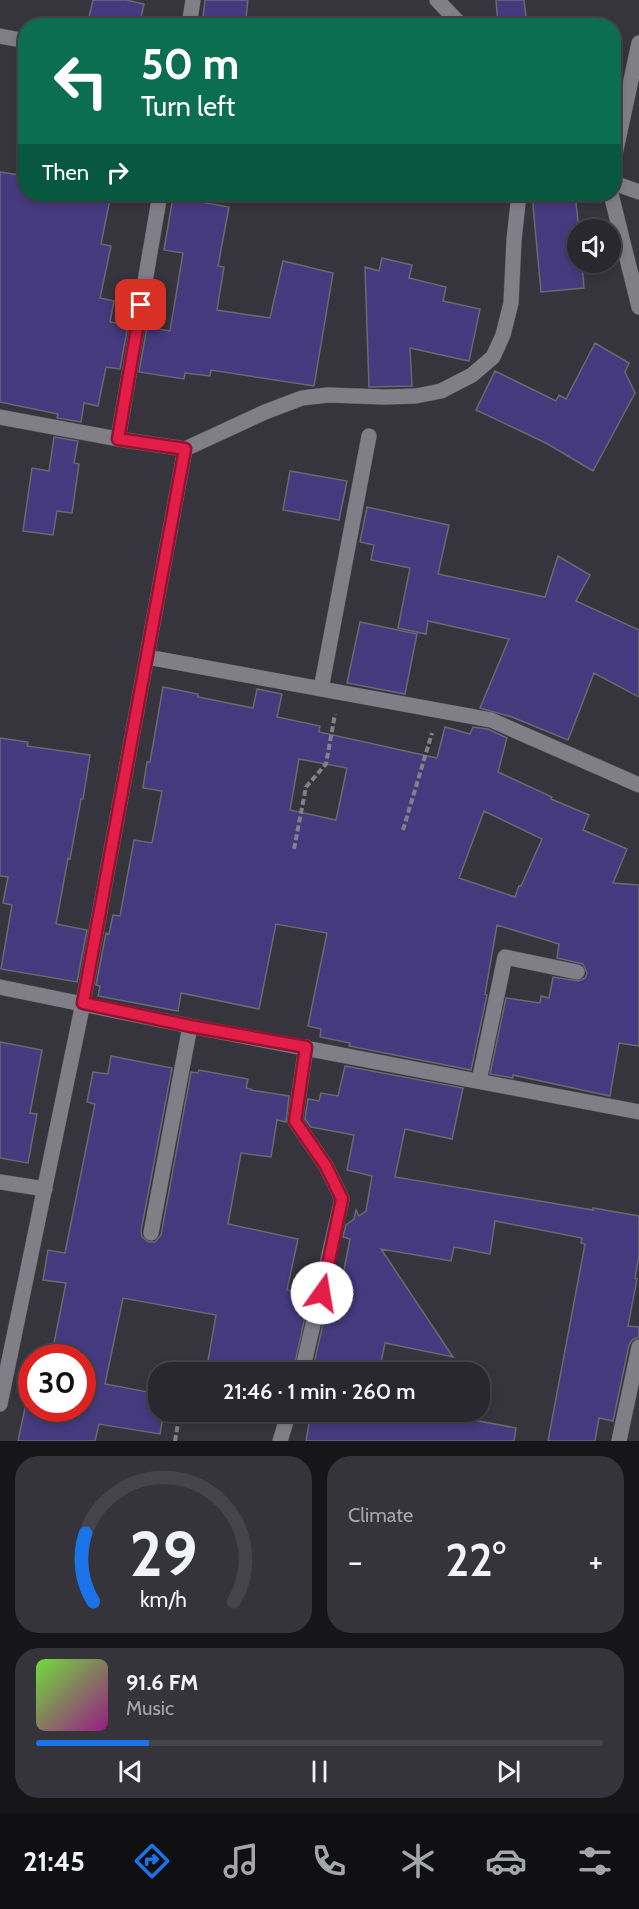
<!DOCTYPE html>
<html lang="en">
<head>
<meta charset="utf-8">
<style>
	body { margin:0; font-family:Cabin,sans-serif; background:#34343a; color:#f1f3f6; height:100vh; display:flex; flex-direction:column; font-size:22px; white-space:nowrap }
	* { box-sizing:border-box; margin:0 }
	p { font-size:20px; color:#a5a6aa }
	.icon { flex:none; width:33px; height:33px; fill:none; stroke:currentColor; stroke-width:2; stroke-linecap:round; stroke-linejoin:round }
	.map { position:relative; height:1441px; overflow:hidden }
	.sheet { display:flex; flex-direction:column; gap:15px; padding:15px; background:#161619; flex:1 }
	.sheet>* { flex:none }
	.top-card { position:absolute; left:18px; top:18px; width:603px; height:183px; border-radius:24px; box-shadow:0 3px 9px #0003,0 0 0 2px #44444a; background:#0b6e4f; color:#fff; overflow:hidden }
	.tools { position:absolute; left:567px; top:219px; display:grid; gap:12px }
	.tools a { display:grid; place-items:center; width:54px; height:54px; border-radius:50%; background:#28282e; box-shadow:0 3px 9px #0003,0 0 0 2px #44444a; font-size:30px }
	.speed { position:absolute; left:18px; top:1344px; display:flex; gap:12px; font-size:30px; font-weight:700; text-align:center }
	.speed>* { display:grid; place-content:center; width:78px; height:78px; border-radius:50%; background:#28282e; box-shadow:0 3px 9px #0003,0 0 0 2px #44444a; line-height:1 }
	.speed .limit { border:9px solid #d22; background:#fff; color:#111 }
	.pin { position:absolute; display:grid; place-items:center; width:51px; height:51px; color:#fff; margin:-26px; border-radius:12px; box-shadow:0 3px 9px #0006 }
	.me { position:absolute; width:66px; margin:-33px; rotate:13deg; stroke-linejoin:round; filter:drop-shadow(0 0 4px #0008) }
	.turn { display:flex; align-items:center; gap:21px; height:126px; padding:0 24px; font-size:27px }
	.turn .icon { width:78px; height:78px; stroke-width:2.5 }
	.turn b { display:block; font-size:42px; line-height:51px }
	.then { display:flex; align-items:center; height:57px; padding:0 24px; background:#0003; gap:12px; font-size:22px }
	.big { font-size:45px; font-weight:600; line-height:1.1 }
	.sheet .tile { flex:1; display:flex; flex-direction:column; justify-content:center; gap:9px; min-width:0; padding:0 21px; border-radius:24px; background:#34343a }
	.sheet .dial { align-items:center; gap:0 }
	.dial svg { height:156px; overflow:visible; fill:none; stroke:#44444a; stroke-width:7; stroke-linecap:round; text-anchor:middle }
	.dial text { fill:#f1f3f6; stroke:none }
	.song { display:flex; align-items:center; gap:18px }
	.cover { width:72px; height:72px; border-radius:9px; background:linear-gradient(135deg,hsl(100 70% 55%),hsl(310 70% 35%)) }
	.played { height:6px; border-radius:3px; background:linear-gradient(90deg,#1a73e8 20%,#44444a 20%) }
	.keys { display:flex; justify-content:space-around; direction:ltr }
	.heat { display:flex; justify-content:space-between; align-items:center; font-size:33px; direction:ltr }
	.sheet .tiles { flex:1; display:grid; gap:15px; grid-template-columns:1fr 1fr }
	.tile:last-child { grid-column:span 2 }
	.trip { position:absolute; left:148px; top:1362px; width:342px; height:60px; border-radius:24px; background:#28282e; box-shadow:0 3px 9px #0003,0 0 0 2px #44444a; font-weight:600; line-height:60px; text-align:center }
	.tabs { display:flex; height:96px; justify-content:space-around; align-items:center; background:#101012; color:#a5a6aa }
	.tabs .icon { width:42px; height:42px }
	.tabs .selected { color:#1a73e8 }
	.tabs b { font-size:27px; color:#f1f3f6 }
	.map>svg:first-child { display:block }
	.building { fill:#453a7e; stroke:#696971; stroke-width:1.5; fill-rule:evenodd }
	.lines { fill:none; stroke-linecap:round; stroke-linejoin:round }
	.minor-casing { stroke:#515157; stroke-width:16 }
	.tertiary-casing { stroke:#515157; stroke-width:16 }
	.path { stroke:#818187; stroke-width:4; stroke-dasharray:6 3; stroke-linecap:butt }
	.minor { stroke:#807f88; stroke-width:15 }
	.tertiary { stroke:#807f88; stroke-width:15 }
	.route-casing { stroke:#92132f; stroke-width:15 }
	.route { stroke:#e11d48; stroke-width:10 }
</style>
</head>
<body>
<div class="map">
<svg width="639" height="1441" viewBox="0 0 639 1441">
	<rect width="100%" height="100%" fill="#36353d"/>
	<path class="building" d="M93 0H126L144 4 139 26H87Z
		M205 0H248L245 26H202Z
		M496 0H524L527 26H498Z
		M0 172 26 176V194H111L101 244 111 246 100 298 114 301 110 322 128 325 120 369 106 367 98 406 84 403 81 422 57 418 58 414 0 402Z
		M532 194H575L579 230 578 262H582L584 288 541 292Z
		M173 197 229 207 218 266 224 267 217 310 270 318 283 261 333 273 314 386 211 370 210 376 185 373 184 379 139 372 147 327 170 331 183 253 164 250Z
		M382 258 412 265 409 278 446 287 443 301 480 309 469 361 410 348 412 386 369 387 365 267 379 271Z
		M595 343 629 363 625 372 635 393 593 471 546 443 476 410 495 371 556 401 559 395 566 399Z
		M54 437 78 441 74 463 79 464 72 513 57 511 53 535 23 531 32 468 49 471Z
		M290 471 347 481 339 520 283 510Z
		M367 507 449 525 438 574 545 597 558 556 590 575 576 601 639 630V697L594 673 568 740 512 717 480 708 509 639 428 621 426 634 398 628 410 568 371 560 374 545 360 542Z
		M360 622 417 634 405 694 347 683Z
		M163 687 198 694V697L253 708 257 689 282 694 277 717 320 726 319 732 437 758 445 727 470 734 473 727 488 729 507 738 498 772 552 797 551 799 589 815 583 830 627 849 613 883 639 885V1046L619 1043 610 1096 513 1075V1078L490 1074 506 998 540 1003 541 996 549 998 553 977 579 981 585 978 587 973 583 964 557 958 559 944 497 925 485 994 487 995 471 1070 349 1046 350 1043 320 1037 321 1029 308 1026 327 933 276 924 259 1009 181 993 178 1011 98 996 100 986 96 985 106 933 109 934 113 915 120 916 134 840 152 843 162 791 143 788 147 762H150ZM299 759 347 768 336 820 290 810ZM484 811 542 839 521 886H519L515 897 459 878Z
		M0 738 28 742 27 746 90 755 83 799H81L70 859 68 858 56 924 87 930 77 982 1 969 12 905 3 903 8 877 0 876Z
		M0 1042 42 1050 30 1113 37 1114 28 1163 0 1158Z
		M111 1056 172 1068 141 1231 142 1237 149 1242H155L161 1235 191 1072 198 1073 199 1070 248 1079 246 1088 251 1089V1090L289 1096 286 1122 277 1120 271 1157 241 1153 228 1224 298 1239 287 1290 310 1294 293 1372H206L216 1315 123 1298 105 1384 159 1394V1412H164L160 1434 99 1424 95 1441H18L25 1408H82V1358H51L66 1283 43 1280 48 1250 65 1253 95 1104 87 1102 93 1072 108 1074Z
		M345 1066 463 1088 452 1139 405 1129 395 1177 593 1210V1208L639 1216V1256L635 1278 637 1279 628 1326 639 1327V1337L632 1340 629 1345 613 1421 599 1418 595 1441H548L585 1244 581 1243 582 1238 495 1221 490 1254 454 1247 451 1261 381 1249 453 1357 385 1343 379 1372H312L329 1298 338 1300 350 1239 343 1237 346 1225 354 1219 356 1210 359 1216 366 1211 372 1176 347 1170 354 1135 311 1127 305 1119 308 1099 319 1101 321 1093 338 1096Z
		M311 1412H453L452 1416 516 1428 514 1441H306Z"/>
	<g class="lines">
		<g class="minor-casing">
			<path id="minor" d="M437 0 462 26
				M189 26 193 0
				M0 36 26 41
				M614 183 639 192
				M0 417 118 439 185 449 83 1003 0 1404
				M118 439 160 194
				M185 449 265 412 302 398 328 395 384 397 416 396 441 391 472 375 493 357 503 335 511 303 514 240 519 194
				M147 657 491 720 639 785
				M321 689 369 436
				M0 987 190 1026 639 1112
				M479 1081 505 957 577 972
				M0 1182 45 1189
				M151 1233 190 1026
				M302 1372 342 1199 326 1166 295 1121 306 1047
				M280 1441 289 1412
				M619 1441 639 1347"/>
		</g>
		<g class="tertiary-casing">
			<path id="tertiary" d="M614 159 639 43
				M611 194 639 307"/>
		</g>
		<path class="path" d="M403 830 432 733
			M294 849 306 787 326 764 335 714
			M175 1441 180 1412"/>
		<use href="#minor" class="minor"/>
		<use href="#tertiary" class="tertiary"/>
	</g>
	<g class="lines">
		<g class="route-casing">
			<path id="route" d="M141 305 118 439 185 449 83 1003 190 1026 306 1047 295 1121 326 1166 342 1199 322 1293"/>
		</g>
		<use href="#route" class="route"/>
	</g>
</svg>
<div class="tools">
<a><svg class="icon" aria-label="sound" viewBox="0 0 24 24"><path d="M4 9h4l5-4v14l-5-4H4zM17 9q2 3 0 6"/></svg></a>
</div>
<div class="speed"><div class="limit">30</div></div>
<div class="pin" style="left:141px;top:305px;background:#d93025"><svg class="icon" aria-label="arrive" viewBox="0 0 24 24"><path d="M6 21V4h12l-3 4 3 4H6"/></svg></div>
<svg class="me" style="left:322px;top:1293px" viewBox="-20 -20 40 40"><circle r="19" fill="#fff"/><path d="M0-13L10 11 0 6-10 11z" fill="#e11d48"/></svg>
<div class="trip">21:46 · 1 min · 260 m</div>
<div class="top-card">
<div class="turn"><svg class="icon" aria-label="left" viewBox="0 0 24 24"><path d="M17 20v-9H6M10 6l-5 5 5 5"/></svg><div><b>50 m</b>Turn left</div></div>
<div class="then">Then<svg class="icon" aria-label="right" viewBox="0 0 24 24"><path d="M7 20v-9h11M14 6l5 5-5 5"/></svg></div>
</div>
</div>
<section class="sheet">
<div class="tiles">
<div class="tile dial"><svg viewBox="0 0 100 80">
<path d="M14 69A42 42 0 1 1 86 69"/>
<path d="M14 69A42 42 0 0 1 10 34" stroke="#1a73e8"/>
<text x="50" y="56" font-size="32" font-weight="700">29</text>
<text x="50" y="72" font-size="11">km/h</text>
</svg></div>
<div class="tile"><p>Climate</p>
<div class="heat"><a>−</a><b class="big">22°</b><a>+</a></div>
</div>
<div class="tile">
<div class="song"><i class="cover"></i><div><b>91.6 FM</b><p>Music</p></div></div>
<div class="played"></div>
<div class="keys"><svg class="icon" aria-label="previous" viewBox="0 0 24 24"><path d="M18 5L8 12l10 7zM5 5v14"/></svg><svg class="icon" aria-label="pause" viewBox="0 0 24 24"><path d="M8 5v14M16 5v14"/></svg><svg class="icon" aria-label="next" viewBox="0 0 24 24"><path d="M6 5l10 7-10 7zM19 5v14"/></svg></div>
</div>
</div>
</section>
<nav class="tabs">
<b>21:45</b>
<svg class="icon selected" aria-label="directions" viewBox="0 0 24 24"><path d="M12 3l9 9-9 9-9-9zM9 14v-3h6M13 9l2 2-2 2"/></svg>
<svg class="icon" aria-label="music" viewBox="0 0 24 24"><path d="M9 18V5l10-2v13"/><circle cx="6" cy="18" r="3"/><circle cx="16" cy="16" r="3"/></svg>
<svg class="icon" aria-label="phone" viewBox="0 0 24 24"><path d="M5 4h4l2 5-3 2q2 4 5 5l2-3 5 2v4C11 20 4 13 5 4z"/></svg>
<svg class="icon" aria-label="climate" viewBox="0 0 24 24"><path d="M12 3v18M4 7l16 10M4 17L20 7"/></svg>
<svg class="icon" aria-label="car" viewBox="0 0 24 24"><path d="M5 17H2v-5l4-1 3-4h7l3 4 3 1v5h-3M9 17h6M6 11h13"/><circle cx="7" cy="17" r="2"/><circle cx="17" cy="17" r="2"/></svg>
<svg class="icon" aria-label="filters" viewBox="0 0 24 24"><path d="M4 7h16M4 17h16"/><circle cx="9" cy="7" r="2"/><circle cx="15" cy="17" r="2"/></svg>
</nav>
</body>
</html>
